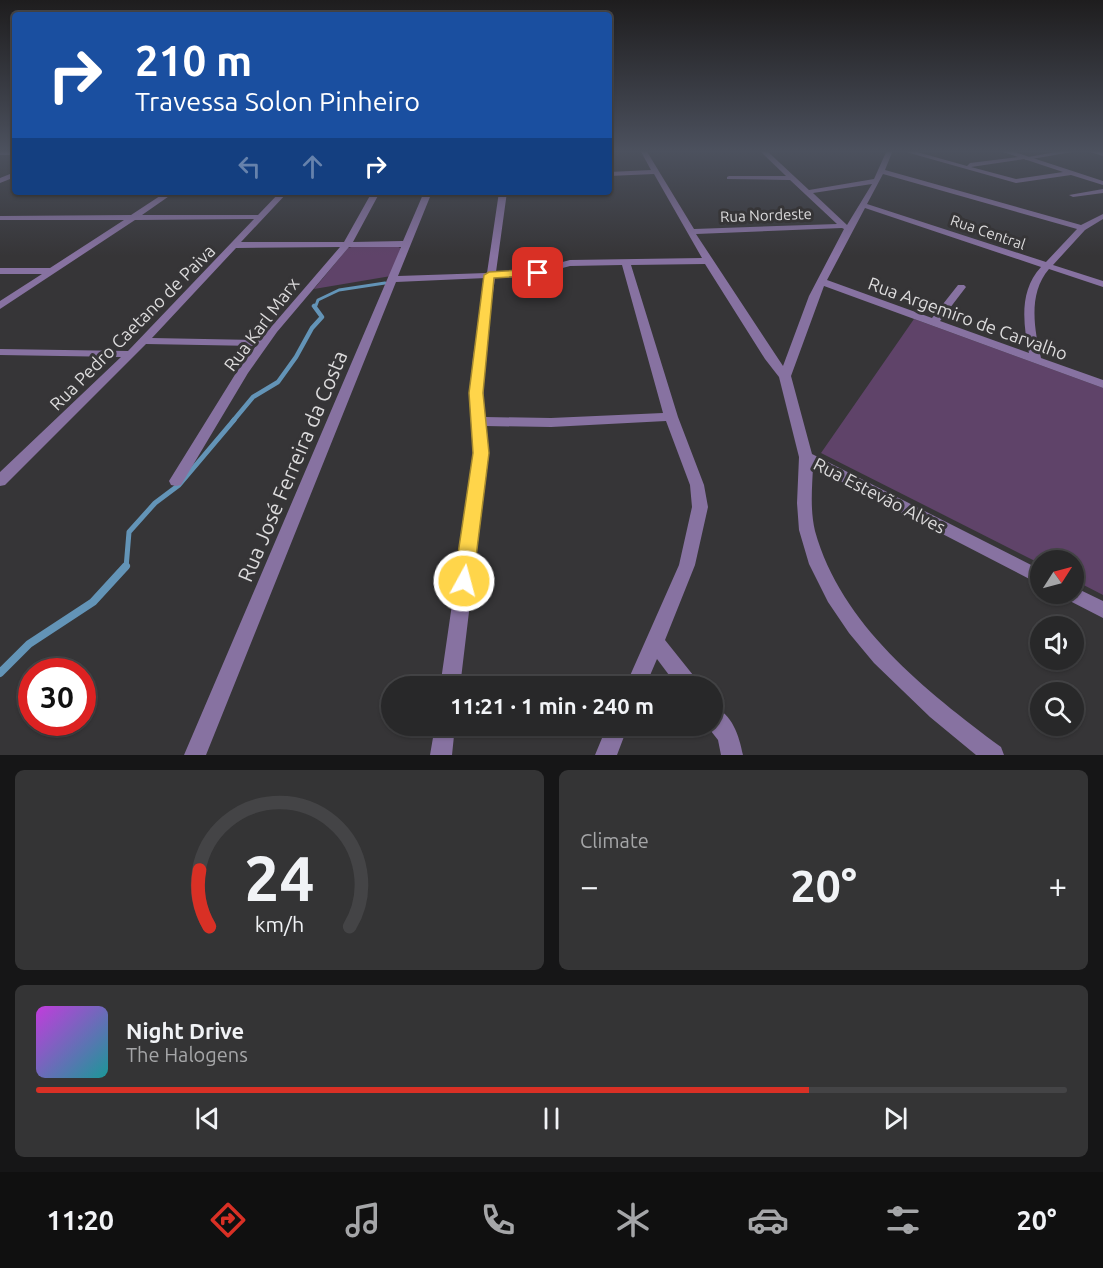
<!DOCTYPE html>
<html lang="en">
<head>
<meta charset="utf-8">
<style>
	body { margin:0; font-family:Ubuntu,sans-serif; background:#343435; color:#f1f3f6; height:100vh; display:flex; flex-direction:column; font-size:22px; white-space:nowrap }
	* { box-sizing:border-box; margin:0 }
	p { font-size:20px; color:#a5a6a8 }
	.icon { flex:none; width:33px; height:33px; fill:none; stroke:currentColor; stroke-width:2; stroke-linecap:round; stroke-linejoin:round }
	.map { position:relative; height:755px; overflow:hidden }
	.sheet { display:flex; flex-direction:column; gap:15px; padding:15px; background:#161617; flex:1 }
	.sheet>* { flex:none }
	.guide { position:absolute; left:12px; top:12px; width:600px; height:183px; border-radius:6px; box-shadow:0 2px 4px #0004,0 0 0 2px #444446; background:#1a4fa0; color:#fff; overflow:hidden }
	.needle { width:39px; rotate:54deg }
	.controls { position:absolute; left:1030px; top:550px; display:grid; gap:12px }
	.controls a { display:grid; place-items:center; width:54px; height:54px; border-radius:50%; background:#282829; box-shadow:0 2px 4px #0004,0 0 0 2px #444446; font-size:30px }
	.speed { position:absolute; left:18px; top:658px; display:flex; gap:12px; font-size:30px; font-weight:700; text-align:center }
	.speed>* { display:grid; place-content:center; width:78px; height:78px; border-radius:50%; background:#282829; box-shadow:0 2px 4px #0004,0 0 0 2px #444446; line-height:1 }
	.speed .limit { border:9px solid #d22; background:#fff; color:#111 }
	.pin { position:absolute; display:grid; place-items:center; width:51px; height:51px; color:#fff; margin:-26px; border-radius:12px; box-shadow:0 3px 9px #0006 }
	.me { position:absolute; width:66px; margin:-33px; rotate:7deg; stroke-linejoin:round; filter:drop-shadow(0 0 4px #0008) }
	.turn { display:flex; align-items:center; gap:21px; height:126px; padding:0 24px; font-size:27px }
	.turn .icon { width:78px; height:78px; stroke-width:2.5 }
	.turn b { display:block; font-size:42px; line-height:51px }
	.lanes { display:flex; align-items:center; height:57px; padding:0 24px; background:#0003; justify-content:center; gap:30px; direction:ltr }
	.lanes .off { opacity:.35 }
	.big { font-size:45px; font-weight:700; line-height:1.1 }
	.sheet .card { flex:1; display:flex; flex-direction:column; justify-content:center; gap:9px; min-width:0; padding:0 21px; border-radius:9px; background:#343435 }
	.sheet .dial { align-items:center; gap:0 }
	.dial svg { height:156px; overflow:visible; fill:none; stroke:#444446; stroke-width:7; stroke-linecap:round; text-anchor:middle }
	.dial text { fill:#f1f3f6; stroke:none }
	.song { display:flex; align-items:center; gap:18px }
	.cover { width:72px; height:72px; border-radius:9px; background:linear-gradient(135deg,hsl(290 70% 55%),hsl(180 70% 35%)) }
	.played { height:6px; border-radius:3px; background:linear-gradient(90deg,#d93025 75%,#444446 75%) }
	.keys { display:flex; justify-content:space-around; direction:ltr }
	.heat { display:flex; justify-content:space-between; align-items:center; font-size:33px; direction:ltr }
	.sheet .tiles { flex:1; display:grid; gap:15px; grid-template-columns:1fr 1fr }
	.card:last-child { grid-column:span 2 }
	.trip { position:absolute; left:381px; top:676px; width:342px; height:60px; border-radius:30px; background:#282829; box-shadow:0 2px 4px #0004,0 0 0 2px #444446; font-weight:700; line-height:60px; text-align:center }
	.tab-bar { display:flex; height:96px; justify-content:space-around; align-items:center; background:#101010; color:#a5a6a8 }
	.tab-bar .icon { width:42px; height:42px }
	.tab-bar .selected { color:#d93025 }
	.tab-bar b { font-size:27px; color:#f1f3f6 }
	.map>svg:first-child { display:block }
	.green { fill:#5f4369 }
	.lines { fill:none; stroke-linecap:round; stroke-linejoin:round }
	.stream-far3 { stroke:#6394b7; stroke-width:3 }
	.stream-far2 { stroke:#6394b7; stroke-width:4.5 }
	.stream-far1 { stroke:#6394b7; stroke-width:5 }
	.stream { stroke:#6394b7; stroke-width:8 }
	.minor { fill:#8772a1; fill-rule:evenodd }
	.tertiary { fill:#8772a1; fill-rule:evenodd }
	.route { fill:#ffd54a; stroke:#a68a30; stroke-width:1.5 }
	.labels { text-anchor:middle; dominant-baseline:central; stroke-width:6; stroke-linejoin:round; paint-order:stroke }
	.far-street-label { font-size:15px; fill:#dcdbdc; stroke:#363537 }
	.street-label { font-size:18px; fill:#dcdbdc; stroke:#363537 }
	.near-street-label { font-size:21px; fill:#dcdbdc; stroke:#363537 }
</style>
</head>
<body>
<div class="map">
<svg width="1103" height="755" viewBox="0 0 1103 755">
	<rect width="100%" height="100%" fill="#363537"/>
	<path class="green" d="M355 246H397L403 250 391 276 314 289 348 248Z
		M914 319 1103 388V595L1074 580V561H1041V564L821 453Z"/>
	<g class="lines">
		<path class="stream-far3" d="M315 308 318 300 339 290 385 283"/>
		<path class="stream-far2" d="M233 421 253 397 278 382 296 357 312 328 322 317 314 306"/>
		<path class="stream-far1" d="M126 568 129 532 155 503 179 485 234 420"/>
		<path class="stream" d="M0 673 29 644 93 602 126 566"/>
		<path class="minor" d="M640 150H646L694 229 837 224 790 180 727 179V177L729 176H786L759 150H766L809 190 874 179 887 150H893L885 170 1081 225 1103 214V219L1085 230 1053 265 1103 281V287L1049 269C1028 293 1034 329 1041 358L1103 380V388L824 286 791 376 812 454 1041 570V585L813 467C812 488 810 510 815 531 841 625 926 691 1001 747L1004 755H976L930 717 874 663 849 633 828 602 809 564 799 530 797 503 799 457 779 377 765 359 705 264 631 265 678 417 704 485 708 507 695 565 665 640 697 680 700 687H678L657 659 645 687H625L679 565 692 507 690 485 666 421 551 427 485 426 488 453 460 687H440L474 453 470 393 473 357 486 278 396 282 206 755H184L401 247H349L277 332 248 373 181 485 176 486 171 485 169 481 236 373 256 346 146 344 5 485 0 486V472L121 357 0 355V349L128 351 254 219 135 220 0 309V301L42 274H0V268H50L124 220H0V216L131 215 166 192H175L142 215H258L280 192H288L241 242H344L372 192H380L353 242 403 241 424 192H432L398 276 487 273 499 192H507L496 272 529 271 570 260 702 258 654 174 609 176V172L651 170ZM883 174 1077 229 1046 262 867 204ZM872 184 847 225 813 193ZM865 208 1041 267C1019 291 1023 323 1029 353L940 321 966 287 964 285H958L932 318 827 280ZM842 228 844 229 809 296 783 366 696 234ZM340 247 260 340 152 338 236 248ZM622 265 663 413 551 418 485 417C480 371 489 324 495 278L529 277 570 266Z
			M899 150H910L967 166 970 163 1018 157 998 150H1008L1103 181V185L1071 175 1016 183ZM1024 159 1063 172 1016 179 971 167Z
			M1086 150 1103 152V156L1087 151Z
			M0 151H15V155H0Z
			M15 172V177L0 183V178Z
			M1103 189V193L1073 197 1069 195Z
			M1074 587 1103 601V618L1066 599 1063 594H1074Z
			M712 706C733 714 739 736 743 755H721L718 740 707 726H712Z
			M435 726H455L452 755H430Z
			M607 726H628L617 755H595Z"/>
		<path class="tertiary" d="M1066 150H1083L1026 160 1023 158Z"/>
	</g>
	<linearGradient id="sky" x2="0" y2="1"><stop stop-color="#1e1d1e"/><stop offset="0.59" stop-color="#4c515e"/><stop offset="1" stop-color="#4c515e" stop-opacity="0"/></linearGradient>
	<rect width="1103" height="256" fill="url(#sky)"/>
	<path class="route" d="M538 269 541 270V275L494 278 483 393 489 453 473 581 471 587 464 590 457 587 454 581 473 453 469 393 484 275 489 272Z"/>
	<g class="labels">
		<g class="far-street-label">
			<text transform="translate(766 215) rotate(-2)">Rua Nordeste</text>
			<text transform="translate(988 232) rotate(19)">Rua Central</text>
		</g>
		<g class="street-label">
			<text transform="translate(968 318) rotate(20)">Rua Argemiro de Carvalho</text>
			<text transform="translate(261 324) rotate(-53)">Rua Karl Marx</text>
			<text transform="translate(132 327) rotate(-45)">Rua Pedro Caetano de Paiva</text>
			<text transform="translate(880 495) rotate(27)">Rua Estevão Alves</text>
		</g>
		<g class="near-street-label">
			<text transform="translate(292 466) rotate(-67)">Rua José Ferreira da Costa</text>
		</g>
	</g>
</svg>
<div class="controls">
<a><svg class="needle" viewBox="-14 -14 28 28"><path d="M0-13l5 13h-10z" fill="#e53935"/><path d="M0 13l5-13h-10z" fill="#a5a6a8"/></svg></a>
<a><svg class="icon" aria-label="sound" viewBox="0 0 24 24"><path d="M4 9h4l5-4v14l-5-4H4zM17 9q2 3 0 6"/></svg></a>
<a><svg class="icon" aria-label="search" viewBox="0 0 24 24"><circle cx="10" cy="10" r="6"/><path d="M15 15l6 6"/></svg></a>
</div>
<div class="speed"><div class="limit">30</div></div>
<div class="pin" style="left:538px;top:273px;background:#d93025"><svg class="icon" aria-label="arrive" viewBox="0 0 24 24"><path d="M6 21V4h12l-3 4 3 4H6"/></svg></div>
<svg class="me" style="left:464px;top:581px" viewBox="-20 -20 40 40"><circle r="17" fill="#ffd54a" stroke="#fff" stroke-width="3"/><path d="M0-11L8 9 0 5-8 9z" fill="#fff"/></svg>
<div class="trip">11:21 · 1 min · 240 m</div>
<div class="guide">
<div class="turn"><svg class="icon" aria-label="right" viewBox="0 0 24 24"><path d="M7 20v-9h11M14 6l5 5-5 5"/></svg><div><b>210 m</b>Travessa Solon Pinheiro</div></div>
<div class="lanes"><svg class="icon off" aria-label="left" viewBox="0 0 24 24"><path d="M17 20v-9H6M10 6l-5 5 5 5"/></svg><svg class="icon off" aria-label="ahead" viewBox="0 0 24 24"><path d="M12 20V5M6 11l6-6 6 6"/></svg><svg class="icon" aria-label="right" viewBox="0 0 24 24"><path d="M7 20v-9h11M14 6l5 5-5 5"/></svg></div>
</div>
</div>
<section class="sheet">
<div class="tiles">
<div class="card dial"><svg viewBox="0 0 100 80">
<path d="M14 69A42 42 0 1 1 86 69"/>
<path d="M14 69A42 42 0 0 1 9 40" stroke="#d93025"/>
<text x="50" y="56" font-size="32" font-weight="700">24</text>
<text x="50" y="72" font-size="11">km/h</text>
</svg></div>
<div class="card"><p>Climate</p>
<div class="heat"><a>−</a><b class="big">20°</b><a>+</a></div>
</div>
<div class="card">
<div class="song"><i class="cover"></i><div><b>Night Drive</b><p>The Halogens</p></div></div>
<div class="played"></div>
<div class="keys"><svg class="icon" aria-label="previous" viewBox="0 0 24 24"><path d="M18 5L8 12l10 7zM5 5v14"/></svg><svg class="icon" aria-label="pause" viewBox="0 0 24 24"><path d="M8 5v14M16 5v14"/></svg><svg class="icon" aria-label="next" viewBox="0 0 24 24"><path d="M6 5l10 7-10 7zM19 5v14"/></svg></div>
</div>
</div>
</section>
<nav class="tab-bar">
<b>11:20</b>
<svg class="icon selected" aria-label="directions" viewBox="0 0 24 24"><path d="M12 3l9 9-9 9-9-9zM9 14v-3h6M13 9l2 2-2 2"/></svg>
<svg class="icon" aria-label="music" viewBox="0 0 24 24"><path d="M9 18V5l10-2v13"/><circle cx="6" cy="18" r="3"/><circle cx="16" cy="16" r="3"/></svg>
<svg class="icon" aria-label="phone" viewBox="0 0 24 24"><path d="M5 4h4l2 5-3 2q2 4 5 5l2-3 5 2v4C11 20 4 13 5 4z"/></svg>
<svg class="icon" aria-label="climate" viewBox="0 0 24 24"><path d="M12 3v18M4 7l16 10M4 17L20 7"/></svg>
<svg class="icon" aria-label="car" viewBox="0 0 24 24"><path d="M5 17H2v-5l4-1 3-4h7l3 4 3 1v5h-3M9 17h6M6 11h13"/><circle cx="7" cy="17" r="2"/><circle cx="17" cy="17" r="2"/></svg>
<svg class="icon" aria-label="filters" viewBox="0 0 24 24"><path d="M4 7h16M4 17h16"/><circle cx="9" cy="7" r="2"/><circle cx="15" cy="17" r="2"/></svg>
<b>20°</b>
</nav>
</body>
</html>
